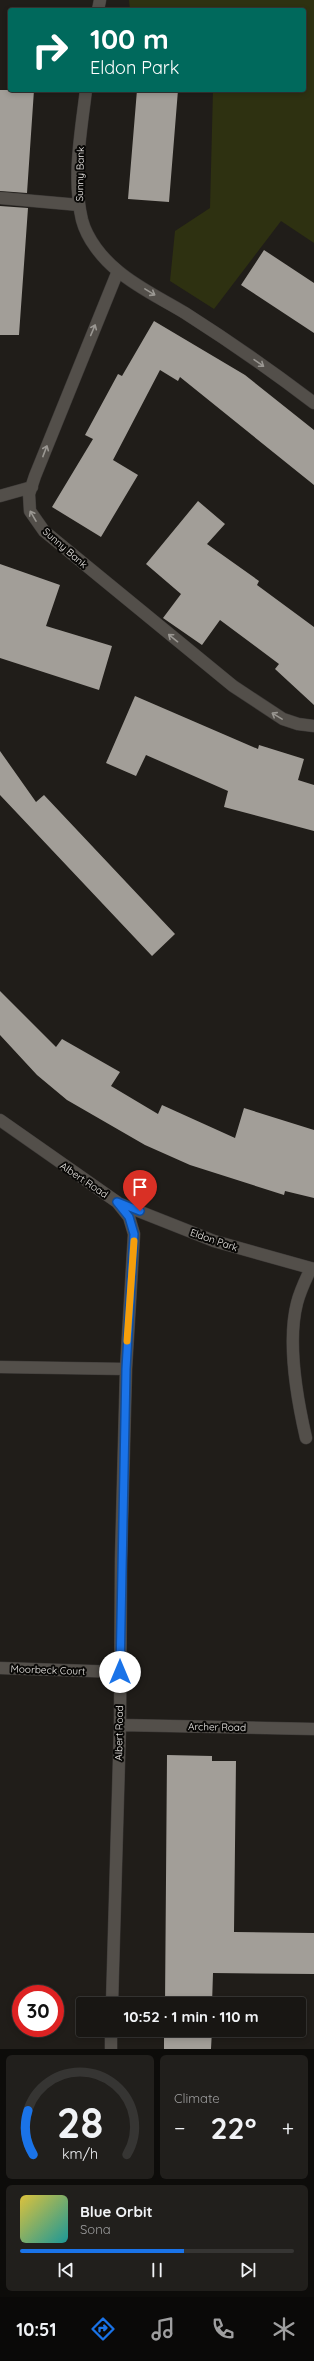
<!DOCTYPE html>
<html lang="en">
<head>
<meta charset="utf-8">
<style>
	body { margin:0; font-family:Quicksand,sans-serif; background:#211f1c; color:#f1f3f6; height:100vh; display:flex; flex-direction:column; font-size:15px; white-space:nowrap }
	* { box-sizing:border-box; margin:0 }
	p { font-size:13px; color:#9f9fa0 }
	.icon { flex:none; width:22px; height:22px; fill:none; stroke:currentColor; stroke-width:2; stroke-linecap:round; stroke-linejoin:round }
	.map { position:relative; height:2049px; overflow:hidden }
	.panel { display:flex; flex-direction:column; gap:6px; padding:6px; background:#0d0c0a; flex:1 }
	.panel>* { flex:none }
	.guide { position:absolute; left:8px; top:8px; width:298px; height:84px; border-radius:4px; box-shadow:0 2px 6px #0003,0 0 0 1px #363533; background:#00695c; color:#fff; overflow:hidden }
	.speed { position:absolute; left:12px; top:1985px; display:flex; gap:8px; font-size:20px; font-weight:700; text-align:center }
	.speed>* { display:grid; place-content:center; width:52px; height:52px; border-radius:50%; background:#181613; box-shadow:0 2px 6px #0003,0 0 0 1px #363533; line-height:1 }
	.speed .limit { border:6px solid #d22; background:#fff; color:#111 }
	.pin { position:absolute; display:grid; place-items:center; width:34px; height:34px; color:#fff; margin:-41px -17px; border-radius:50% 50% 50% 0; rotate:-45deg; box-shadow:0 0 4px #0007 }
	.pin .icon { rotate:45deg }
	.me { position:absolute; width:44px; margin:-22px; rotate:0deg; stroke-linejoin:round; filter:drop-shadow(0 0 3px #0008) }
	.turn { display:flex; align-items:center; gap:14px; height:84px; padding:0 16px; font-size:18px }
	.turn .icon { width:52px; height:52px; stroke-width:2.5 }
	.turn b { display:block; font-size:28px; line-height:34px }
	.big { font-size:30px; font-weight:700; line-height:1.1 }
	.panel .widget { flex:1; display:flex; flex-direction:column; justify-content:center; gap:6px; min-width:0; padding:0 14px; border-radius:6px; background:#211f1c }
	.panel .dial { align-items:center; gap:0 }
	.dial svg { height:104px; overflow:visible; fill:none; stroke:#363533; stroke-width:7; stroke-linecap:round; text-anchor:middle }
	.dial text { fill:#f1f3f6; stroke:none }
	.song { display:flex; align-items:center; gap:12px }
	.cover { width:48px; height:48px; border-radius:6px; background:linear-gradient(135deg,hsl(50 70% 55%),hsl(180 70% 35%)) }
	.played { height:4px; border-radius:2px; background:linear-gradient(90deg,#1a73e8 60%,#363533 60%) }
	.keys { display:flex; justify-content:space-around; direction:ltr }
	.heat { display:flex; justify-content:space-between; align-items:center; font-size:22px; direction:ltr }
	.panel .tiles { flex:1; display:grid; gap:6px; grid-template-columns:1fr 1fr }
	.widget:last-child { grid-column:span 2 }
	.trip { position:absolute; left:76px; top:1997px; width:230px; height:40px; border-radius:4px; background:#181613; box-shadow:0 2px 6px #0003,0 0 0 1px #363533; font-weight:700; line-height:40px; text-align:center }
	.dock { display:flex; height:64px; justify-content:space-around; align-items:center; background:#0a0908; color:#9f9fa0 }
	.dock .icon { width:28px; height:28px }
	.dock .on { color:#1a73e8 }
	.dock b { font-size:18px; color:#f1f3f6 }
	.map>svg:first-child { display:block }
	.green { fill:#2e3111 }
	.building { fill:#a29e98 }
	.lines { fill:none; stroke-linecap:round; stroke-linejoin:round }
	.minor-casing { stroke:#3d3a38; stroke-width:13 }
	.minor { stroke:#534f4a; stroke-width:12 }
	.oneway { stroke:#9a9792 }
	.route-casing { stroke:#114b97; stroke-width:10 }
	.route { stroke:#1a73e8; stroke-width:7 }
	.slow { stroke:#f59e0b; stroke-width:7 }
	.labels { text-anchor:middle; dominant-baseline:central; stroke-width:4; stroke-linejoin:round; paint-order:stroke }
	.street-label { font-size:10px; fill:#f1eeeb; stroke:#090806 }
</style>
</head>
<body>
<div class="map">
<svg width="314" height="2049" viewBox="0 0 314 2049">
	<rect width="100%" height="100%" fill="#201d19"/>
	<path class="green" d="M129 0H314V243L281 221 214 309 170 281 175 231 210 208 213 90H304V10H130Z"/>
	<path class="building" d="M0 90H34L27 193 0 191Z
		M137 90H178L169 202 128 199Z
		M0 206 28 208 19 335H0Z
		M264 250 314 283V333L241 285Z
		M154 321 245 375 314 430V485L180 377 178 381 160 370 113 460 138 475 101 537 52 507 93 439 85 435 118 374 122 376Z
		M198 501 225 524 207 544 259 581 257 585 314 627V705L275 669 279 664 220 620 202 645 163 618 181 594 146 564Z
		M0 564 60 585 46 626 112 646 99 690 0 658Z
		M135 696 258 749 259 745 304 759 298 780 314 785V831L224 807 228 791 146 755 136 776 106 763Z
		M0 751 36 802 44 795 175 934 152 956 0 795Z
		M0 991 56 1047 62 1039 120 1072 111 1086 158 1114 162 1105 235 1138 244 1108 314 1130V1198L285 1191 284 1195 190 1165 145 1145 67 1100 37 1075 0 1035Z
		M167 1755 212 1756V1761H236L234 1932 314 1933V1974L213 1973 212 2004H165Z
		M164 2030H212L211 2049H164Z"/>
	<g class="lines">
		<g class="minor-casing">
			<path id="minor" d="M98 10 100 0
				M86 90C81 132 72 178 82 220 87 239 102 258 118 271 138 288 162 299 185 313 229 341 272 371 314 403
				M0 198 79 205
				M118 271 35 476 29 494 30 511 44 531 233 686 283 719 298 724 314 726
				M0 496 32 487
				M0 1120 117 1202 129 1217 134 1234 126 1369 121 1559 120 1725 112 2004
				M118 1203 214 1241 314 1269
				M0 1367 126 1369
				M306 1438C297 1399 287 1342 297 1303 300 1291 306 1279 311 1268
				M0 1668 120 1672
				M120 1725 314 1729
				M111 2049V2030"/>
		</g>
		<use href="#minor" class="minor"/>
	</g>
	<defs><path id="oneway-shaft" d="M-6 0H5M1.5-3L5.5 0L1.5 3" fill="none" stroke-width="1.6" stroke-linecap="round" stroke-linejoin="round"/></defs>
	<g class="oneway">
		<use href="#oneway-shaft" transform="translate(150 292) rotate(31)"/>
		<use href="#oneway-shaft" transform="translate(93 330) rotate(-67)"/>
		<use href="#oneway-shaft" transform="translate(259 363) rotate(35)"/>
		<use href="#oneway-shaft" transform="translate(45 451) rotate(-69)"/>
		<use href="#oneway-shaft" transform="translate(33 516) rotate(-120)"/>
		<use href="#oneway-shaft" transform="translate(173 638) rotate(-141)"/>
		<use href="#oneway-shaft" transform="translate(277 716) rotate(-149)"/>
	</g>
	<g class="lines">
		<g class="route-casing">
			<path id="route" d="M120 1672 126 1369 134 1234 129 1217 117 1202 140 1211"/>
		</g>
		<use href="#route" class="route"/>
		<path class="slow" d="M127 1341 134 1241"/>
	</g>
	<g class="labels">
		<g class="street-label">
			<text transform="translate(80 174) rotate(-89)">Sunny Bank</text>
			<text transform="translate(65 548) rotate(41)">Sunny Bank</text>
			<text transform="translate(84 1180) rotate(34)">Albert Road</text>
			<text transform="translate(214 1240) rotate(19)">Eldon Park</text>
			<text transform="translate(48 1670) rotate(2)">Moorbeck Court</text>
			<text transform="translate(217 1727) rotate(1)">Archer Road</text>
			<text transform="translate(119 1733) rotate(-89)">Albert Road</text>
		</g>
	</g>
</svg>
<div class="speed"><div class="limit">30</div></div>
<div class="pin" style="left:140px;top:1211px;background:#d93025"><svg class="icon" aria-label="arrive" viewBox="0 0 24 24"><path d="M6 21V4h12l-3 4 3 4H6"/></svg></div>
<svg class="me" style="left:120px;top:1672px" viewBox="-20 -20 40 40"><circle r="19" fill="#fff"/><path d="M0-13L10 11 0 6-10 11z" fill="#1a73e8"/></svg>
<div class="trip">10:52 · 1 min · 110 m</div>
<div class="guide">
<div class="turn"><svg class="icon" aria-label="right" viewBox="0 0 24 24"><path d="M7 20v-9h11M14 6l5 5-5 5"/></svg><div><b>100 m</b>Eldon Park</div></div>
</div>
</div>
<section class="panel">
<div class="tiles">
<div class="widget dial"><svg viewBox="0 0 100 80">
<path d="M14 69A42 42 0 1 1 86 69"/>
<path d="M14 69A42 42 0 0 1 10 35" stroke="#1a73e8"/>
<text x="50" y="56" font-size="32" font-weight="700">28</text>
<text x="50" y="72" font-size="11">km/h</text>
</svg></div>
<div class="widget"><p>Climate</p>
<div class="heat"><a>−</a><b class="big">22°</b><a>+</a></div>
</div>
<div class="widget">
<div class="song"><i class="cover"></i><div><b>Blue Orbit</b><p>Sona</p></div></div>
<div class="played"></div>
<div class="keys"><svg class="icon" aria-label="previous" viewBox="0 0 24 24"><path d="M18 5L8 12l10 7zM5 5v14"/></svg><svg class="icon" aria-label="pause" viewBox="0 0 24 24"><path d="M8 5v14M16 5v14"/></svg><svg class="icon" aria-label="next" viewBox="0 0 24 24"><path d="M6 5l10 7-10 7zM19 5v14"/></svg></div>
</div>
</div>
</section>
<nav class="dock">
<b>10:51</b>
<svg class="icon on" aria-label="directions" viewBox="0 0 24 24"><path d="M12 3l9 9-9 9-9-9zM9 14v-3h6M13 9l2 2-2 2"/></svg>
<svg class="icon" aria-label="music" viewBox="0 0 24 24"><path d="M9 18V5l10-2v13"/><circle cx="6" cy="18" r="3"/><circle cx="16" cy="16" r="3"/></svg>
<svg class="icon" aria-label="phone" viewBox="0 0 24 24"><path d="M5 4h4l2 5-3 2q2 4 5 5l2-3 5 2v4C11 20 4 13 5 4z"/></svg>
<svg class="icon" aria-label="climate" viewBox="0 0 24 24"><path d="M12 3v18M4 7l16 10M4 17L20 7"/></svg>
</nav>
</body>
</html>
